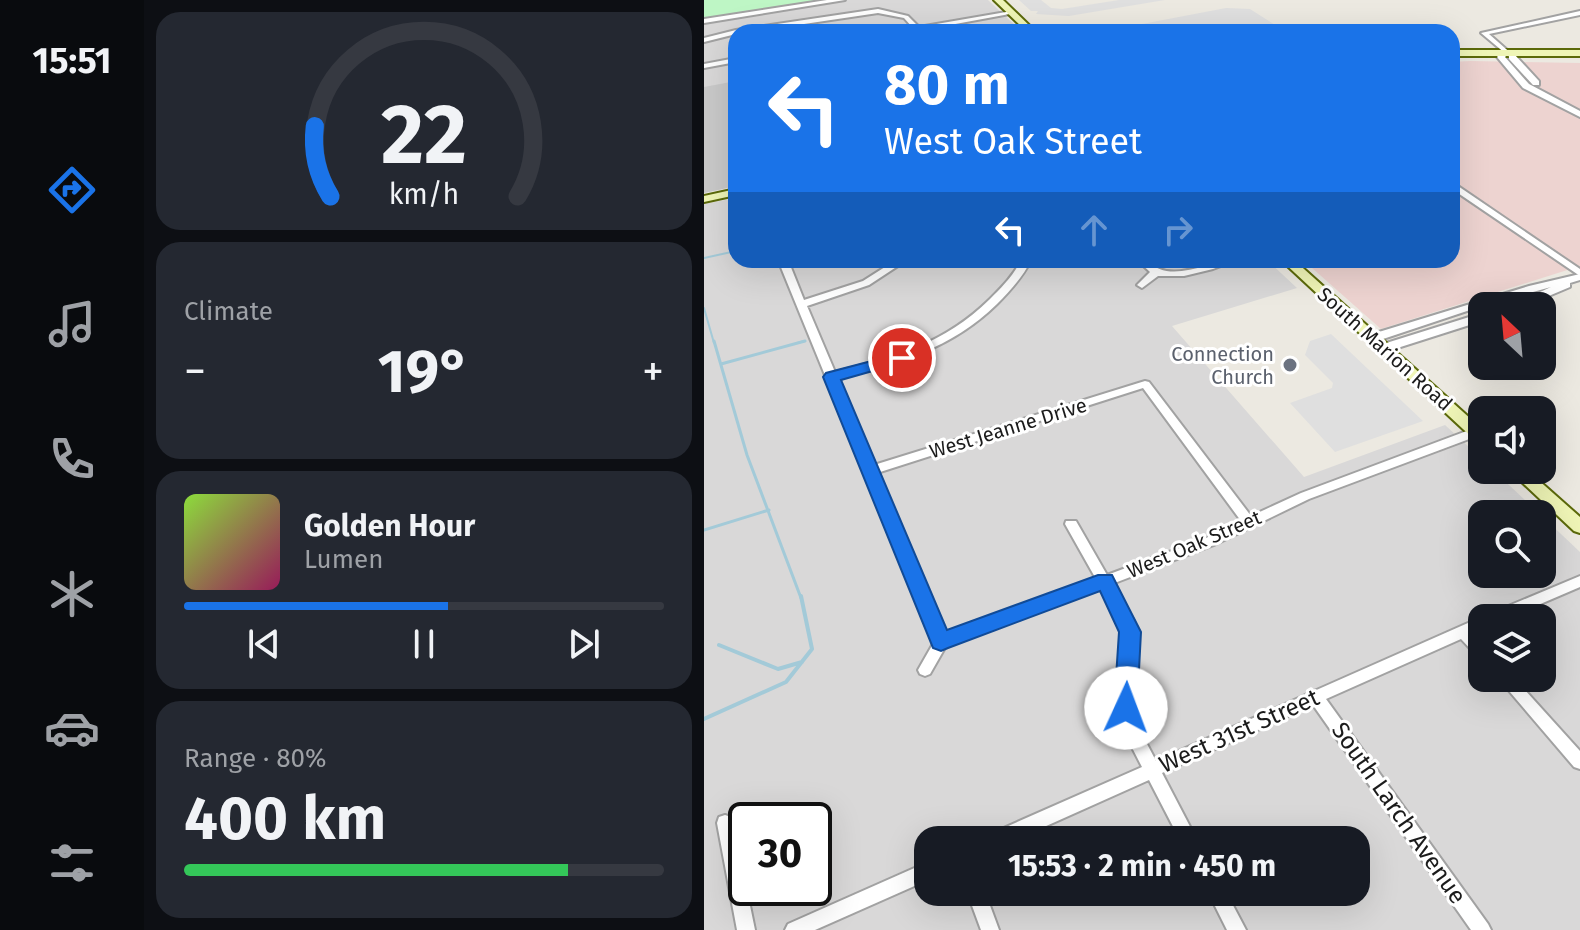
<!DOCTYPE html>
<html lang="en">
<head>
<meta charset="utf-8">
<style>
	body { margin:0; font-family:"Fira Sans",sans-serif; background:#242831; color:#f1f3f6; height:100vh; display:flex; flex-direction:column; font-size:30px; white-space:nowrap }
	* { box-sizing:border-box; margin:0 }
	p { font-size:26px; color:#9ea1a6 }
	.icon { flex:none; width:44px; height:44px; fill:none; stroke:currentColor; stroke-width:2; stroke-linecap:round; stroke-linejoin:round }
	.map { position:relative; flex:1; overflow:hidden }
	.panel { display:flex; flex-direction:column; gap:12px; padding:12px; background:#0d0f14; width:560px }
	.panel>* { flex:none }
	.guide { position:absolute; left:24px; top:24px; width:732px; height:244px; border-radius:24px; box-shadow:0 8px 32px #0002; background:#1a73e8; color:#fff; overflow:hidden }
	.needle { width:52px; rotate:334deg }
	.fabs { position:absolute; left:764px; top:292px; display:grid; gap:16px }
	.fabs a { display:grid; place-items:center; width:88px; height:88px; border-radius:16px; background:#171b24; box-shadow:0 8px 32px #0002; font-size:40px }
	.speed { position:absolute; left:24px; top:802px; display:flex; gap:16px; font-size:40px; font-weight:700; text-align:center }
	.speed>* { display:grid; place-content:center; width:104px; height:104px; border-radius:50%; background:#171b24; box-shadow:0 8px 32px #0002; line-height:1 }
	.speed .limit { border:4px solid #111; border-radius:12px; background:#fff; color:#111 }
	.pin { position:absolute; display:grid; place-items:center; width:68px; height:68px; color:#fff; margin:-34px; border:4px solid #fff; border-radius:50%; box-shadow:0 2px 8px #0007 }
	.me { position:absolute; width:88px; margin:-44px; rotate:2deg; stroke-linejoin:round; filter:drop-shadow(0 0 6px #0008) }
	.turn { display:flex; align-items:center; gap:28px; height:168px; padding:0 24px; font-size:36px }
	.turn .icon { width:104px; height:104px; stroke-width:2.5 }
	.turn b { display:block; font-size:56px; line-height:68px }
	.lanes { display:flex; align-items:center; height:76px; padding:0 24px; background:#0003; justify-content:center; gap:40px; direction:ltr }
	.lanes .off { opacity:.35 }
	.big { font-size:60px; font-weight:700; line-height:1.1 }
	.panel .card { flex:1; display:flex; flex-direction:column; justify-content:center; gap:12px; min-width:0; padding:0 28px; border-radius:24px; background:#242831 }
	.panel .dial { align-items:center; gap:0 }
	.dial svg { height:208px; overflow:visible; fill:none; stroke:#363941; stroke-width:7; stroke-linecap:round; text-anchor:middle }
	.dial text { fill:#f1f3f6; stroke:none }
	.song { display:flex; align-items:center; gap:24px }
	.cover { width:96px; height:96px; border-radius:12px; background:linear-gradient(135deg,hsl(90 70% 55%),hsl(330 70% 35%)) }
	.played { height:8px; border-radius:4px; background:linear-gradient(90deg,#1a73e8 55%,#363941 55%) }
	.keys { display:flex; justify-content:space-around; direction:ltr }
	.heat { display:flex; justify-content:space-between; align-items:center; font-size:44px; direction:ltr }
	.charge { height:12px; border-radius:6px; background:linear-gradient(90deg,#34c759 80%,#363941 0) }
	.trip { position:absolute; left:210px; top:826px; width:456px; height:80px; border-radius:24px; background:#171b24; box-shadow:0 8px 32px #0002; font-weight:700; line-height:80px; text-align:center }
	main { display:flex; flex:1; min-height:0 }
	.tab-bar { display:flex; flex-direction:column; width:144px; justify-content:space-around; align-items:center; background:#090b0e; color:#9ea1a6 }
	.tab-bar .icon { width:56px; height:56px }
	.tab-bar .selected { color:#1a73e8 }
	.tab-bar b { font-size:36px; color:#f1f3f6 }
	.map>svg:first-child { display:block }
	.residential { fill:#d9d8d8; fill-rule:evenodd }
	.commercial { fill:#edd3d0 }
	.religious { fill:#c9c9c9 }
	.park { fill:#bef6c5 }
	.parking { fill:#dfdfdf }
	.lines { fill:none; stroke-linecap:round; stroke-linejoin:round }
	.stream-far2 { stroke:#a3cad8; stroke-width:2 }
	.stream-far1 { stroke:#a3cad8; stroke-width:3 }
	.stream { stroke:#a3cad8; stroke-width:4 }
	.minor-casing { stroke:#a2a2a2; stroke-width:4 }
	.tertiary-casing { stroke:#a2a2a2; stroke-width:4 }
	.secondary-casing { stroke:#5c6a0a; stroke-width:4 }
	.minor { fill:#fff; fill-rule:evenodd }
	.tertiary { fill:#fff; fill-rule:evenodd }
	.secondary { fill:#eff5b6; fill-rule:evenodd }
	.route { fill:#1a73e8; stroke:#114b97; stroke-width:2 }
	.worship-dot { fill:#6b7280; stroke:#fff; stroke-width:3 }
	.labels { text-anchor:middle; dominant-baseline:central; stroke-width:6; stroke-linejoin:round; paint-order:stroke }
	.street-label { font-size:20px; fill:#1b1b1b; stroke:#fff }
	.worship-label { font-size:20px; fill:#5b616d; stroke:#fff; text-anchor:end }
	.near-street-label { font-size:24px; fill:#1b1b1b; stroke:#fff }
</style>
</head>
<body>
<main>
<nav class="tab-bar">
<b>15:51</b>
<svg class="icon selected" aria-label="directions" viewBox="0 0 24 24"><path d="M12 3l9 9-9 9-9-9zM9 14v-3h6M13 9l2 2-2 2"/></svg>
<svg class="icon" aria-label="music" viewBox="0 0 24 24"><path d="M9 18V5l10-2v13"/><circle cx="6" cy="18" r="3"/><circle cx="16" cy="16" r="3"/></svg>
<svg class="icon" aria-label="phone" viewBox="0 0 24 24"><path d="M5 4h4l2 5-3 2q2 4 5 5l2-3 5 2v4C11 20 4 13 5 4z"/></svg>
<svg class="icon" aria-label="climate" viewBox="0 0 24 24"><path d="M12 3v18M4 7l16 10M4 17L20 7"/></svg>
<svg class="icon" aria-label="car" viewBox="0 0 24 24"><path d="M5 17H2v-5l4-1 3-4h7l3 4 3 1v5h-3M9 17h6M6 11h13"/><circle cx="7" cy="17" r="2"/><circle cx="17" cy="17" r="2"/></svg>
<svg class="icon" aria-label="filters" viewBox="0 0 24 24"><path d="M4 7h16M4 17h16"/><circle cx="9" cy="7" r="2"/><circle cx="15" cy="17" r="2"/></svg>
</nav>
<section class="panel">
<div class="card dial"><svg viewBox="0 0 100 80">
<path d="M14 69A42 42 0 1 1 86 69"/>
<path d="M14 69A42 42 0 0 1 8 42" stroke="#1a73e8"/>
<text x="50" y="56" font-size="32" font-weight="700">22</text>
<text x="50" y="72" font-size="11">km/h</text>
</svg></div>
<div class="card"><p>Climate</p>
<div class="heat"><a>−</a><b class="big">19°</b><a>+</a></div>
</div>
<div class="card">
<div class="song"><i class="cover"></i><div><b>Golden Hour</b><p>Lumen</p></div></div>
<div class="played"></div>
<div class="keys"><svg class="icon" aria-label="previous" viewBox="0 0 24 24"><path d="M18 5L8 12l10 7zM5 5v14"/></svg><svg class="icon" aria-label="pause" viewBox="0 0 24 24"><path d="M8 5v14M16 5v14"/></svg><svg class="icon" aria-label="next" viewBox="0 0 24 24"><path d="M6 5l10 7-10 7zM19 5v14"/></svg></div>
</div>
<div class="card"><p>Range · 80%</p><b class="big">400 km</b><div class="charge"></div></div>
</section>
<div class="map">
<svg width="876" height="930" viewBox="0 0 876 930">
	<rect width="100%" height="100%" fill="#ece9e1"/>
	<path class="residential" d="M126 0H284L318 32H32V186L0 193V19Z
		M32 198V260H563L593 288 468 326 600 477 741 425 778 459V470H789L836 514H778V574H838V516L876 552V930H0V204ZM778 618H838V678H778ZM42 820H110V888H42ZM224 840H652V892H224Z"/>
	<path class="commercial" d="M766 61 876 63V266L677 329 599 260H748V62Z"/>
	<path class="religious" d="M32 81V186L0 193V87Z"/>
	<path class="park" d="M0 0H126L0 19Z"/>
	<path class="parking" d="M315 0H337L347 8 358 9 415 0H461L365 16 332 14 334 11H327Z
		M522 8 546 9 576 28 557 32H396Z
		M627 334 719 421 631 452 586 403 628 388 629 383 601 355 606 341Z"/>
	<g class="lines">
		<path class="stream-far2" d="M0 258 32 251
			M0 308 10 343
			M93 343 101 341"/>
		<path class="stream-far1" d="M10 341 43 455 97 598
			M17 364 101 341
			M0 530 65 510"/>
		<path class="stream" d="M15 645 74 669 98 662
			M0 719 82 682 108 649 97 596"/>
		<g class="minor-casing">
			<path id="minor" d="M174 9 204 16 215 27 308 11 311 13 208 32H194L209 28 200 18 174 13 46 32H32V34L0 42V38L32 30Z
				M876 11V15L785 34 810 56 811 57 808 59 777 33Z
				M602 26 604 27V29L578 32Z
				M32 58V62L0 68V64Z
				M748 182 876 269V276L748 189Z
				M74 260H84L100 300 159 281 192 260H203L165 285 103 306 131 372C193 356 239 345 286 299 298 287 310 275 317 260H327C319 277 306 291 293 304 246 350 195 362 134 379L170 465 441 381 445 382 547 516 597 493 768 429H776L778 432 776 435 605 499 510 545 408 584 430 621 433 632 428 691 434 727 452 761 773 619 780 618H778V629L769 633 778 642V658L773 656 757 639 622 699 784 924 787 930H767L609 705 458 773 493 840H476L445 780 311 840H284L286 834 438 767 418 728 414 691 419 632 416 622 397 588 242 646 226 674 221 676 216 674 214 670 230 642ZM439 388 537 521 500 539 403 575 372 521H362L361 524 392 579 241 635 173 473Z
				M433 260H443C466 286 504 260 533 260L509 269 480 276H454L438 288 433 285 446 272Z
				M876 576V587L804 618H783L785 614Z
				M794 678H810L876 751V769L870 767Z
				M21 815 27 817 29 823 51 930H33L13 823 15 817Z
				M224 862V880L111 930H81L84 924Z
				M263 892H281L295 930H277Z
				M504 892H522L542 930H523Z"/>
		</g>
		<g class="tertiary-casing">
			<path id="tertiary" d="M123 0H141L0 23V19Z
				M799 50H805L806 52 801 57 825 84 876 111V117L819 88 793 57Z
				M805 55H811L835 81V85H829L805 59Z
				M876 274V280L866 283V287L821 306H805L847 287 778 306 673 341H665L663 338 665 335 825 286Z
				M778 313V321L684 351H676L674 348 676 345Z"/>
		</g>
		<g class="secondary-casing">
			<path id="secondary" d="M290 0H299L332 32H323Z
				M748 50H876V56H748Z
				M32 189V195L0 202V196Z
				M577 260H590L778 429V443L773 442Z
				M805 470H823L876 517V533L870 531Z"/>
		</g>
		<use href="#minor" class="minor"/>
		<use href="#tertiary" class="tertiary"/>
		<use href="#secondary" class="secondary"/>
	</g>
	<path class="route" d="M198 353 204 354V361L137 380 243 630 394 575H408L437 632 433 708 430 715 422 718 414 715 410 708 415 632 396 591 244 648 237 651 229 648 119 377 122 373Z"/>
	<circle class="worship-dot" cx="586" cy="365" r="8"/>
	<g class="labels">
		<g class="street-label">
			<text transform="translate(681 349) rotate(42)">South Marion Road</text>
			<text transform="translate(304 428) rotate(-17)">West Jeanne Drive</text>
			<text transform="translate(490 544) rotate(-23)">West Oak Street</text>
		</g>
		<g class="worship-label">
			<text x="570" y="354">Connection<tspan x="570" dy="23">Church</tspan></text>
		</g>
		<g class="near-street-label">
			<text transform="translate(535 731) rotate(-24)">West 31st Street</text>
			<text transform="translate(695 813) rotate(55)">South Larch Avenue</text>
		</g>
	</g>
</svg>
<div class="fabs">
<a><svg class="needle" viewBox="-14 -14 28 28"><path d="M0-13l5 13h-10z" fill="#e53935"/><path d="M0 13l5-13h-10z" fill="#9ea1a6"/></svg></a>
<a><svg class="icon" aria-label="sound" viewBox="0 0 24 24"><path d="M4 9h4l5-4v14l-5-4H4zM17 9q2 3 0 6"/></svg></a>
<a><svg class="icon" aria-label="search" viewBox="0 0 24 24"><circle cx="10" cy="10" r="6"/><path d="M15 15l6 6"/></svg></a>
<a><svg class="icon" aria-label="layers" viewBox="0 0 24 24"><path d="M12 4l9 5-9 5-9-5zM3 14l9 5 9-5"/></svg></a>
</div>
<div class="speed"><div class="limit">30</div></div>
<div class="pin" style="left:198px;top:358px;background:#d93025"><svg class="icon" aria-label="arrive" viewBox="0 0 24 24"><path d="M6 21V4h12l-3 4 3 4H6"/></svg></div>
<svg class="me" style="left:422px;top:708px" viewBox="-20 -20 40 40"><circle r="19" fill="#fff"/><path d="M0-13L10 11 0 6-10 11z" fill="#1a73e8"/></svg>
<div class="trip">15:53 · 2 min · 450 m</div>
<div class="guide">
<div class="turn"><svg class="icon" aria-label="left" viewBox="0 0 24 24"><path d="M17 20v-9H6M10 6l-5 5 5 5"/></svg><div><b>80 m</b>West Oak Street</div></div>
<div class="lanes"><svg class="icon" aria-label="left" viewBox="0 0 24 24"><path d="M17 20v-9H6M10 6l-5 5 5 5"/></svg><svg class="icon off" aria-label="ahead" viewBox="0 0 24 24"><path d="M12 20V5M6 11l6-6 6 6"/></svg><svg class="icon off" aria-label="right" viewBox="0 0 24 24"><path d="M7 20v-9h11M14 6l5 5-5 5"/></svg></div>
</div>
</div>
</main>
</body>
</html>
